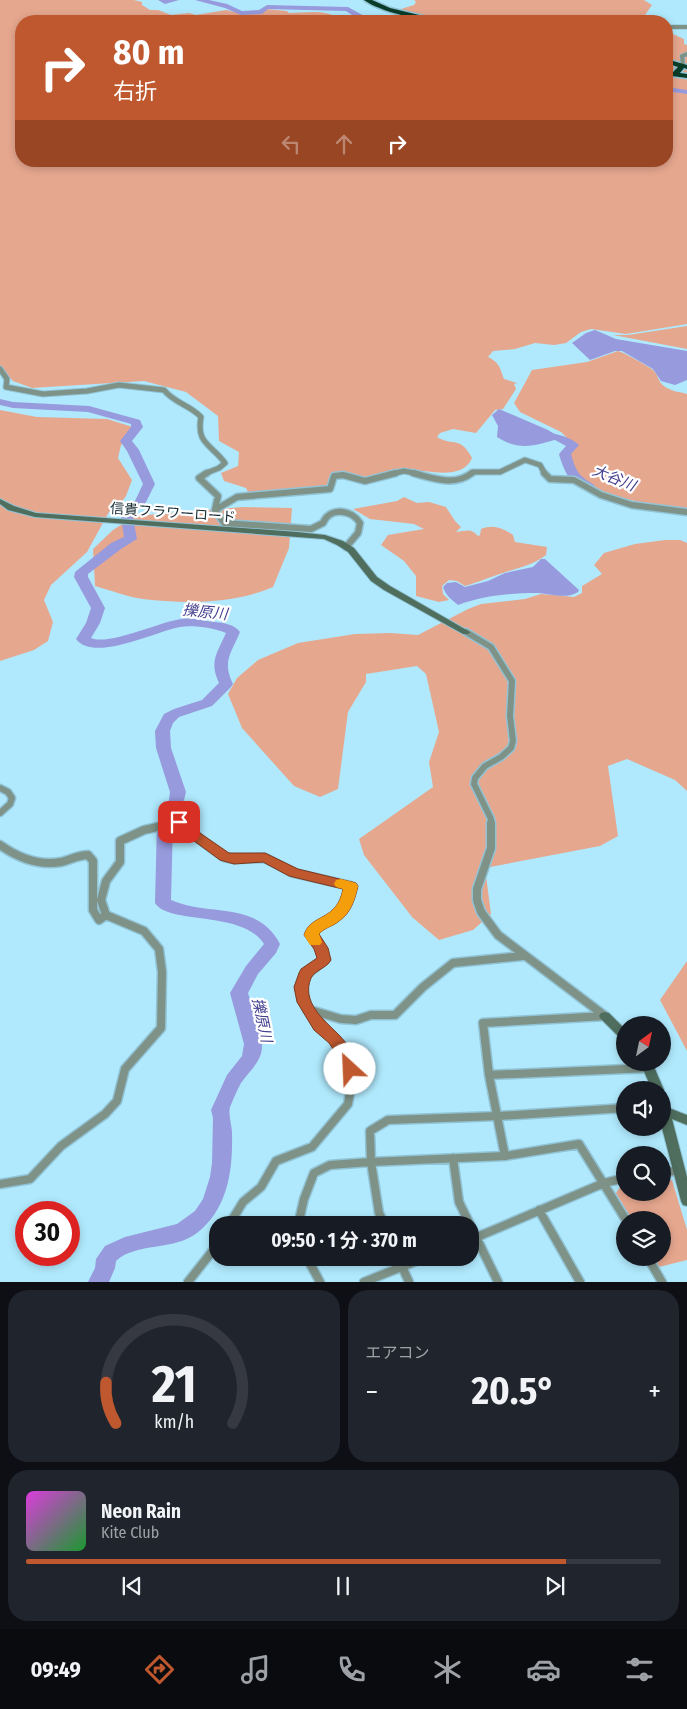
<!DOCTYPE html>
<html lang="ja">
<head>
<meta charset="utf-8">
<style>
	body { margin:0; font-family:"Fira Sans Condensed","Noto Sans JP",sans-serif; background:#20242c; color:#f1f3f6; height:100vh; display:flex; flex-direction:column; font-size:19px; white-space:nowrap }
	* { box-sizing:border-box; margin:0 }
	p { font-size:16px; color:#9ea1a6 }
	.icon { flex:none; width:28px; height:28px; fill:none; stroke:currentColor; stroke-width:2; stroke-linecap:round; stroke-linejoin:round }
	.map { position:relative; height:1282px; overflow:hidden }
	.sheet { display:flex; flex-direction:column; gap:8px; padding:8px; background:#0d0f14; flex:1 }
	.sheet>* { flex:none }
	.hud { position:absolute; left:15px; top:15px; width:658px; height:152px; border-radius:20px; box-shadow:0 2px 8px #0003; background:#bf582e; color:#fff; overflow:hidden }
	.needle { width:32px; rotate:33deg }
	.controls { position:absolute; left:616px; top:1016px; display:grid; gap:10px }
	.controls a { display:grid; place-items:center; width:55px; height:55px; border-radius:50%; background:#171b24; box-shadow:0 2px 8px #0003; font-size:25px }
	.speed { position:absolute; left:15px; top:1201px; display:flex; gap:10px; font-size:25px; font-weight:700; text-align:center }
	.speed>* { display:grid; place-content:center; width:65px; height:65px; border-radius:50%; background:#171b24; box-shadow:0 2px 8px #0003; line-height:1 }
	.speed .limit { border:8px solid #d22; background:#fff; color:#111 }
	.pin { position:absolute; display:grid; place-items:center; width:42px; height:42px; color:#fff; margin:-21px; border-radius:10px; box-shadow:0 2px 8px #0006 }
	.me { position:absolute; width:55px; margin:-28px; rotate:335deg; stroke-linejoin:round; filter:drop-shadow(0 0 4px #0008) }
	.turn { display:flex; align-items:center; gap:18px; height:105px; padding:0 15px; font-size:22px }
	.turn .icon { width:65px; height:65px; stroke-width:2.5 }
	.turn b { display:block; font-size:35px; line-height:42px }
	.lanes { display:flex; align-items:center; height:48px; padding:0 15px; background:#0003; justify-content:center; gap:25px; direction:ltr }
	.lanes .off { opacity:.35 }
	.big { font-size:38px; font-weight:700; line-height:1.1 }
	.sheet .tile { flex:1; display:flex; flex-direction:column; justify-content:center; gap:8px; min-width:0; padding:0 18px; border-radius:20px; background:#20242c }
	.sheet .dial { align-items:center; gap:0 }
	.dial svg { height:130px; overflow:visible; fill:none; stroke:#363941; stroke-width:7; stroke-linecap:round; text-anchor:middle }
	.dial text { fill:#f1f3f6; stroke:none }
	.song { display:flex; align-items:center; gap:15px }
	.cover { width:60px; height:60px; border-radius:8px; background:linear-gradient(135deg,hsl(300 70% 55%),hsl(130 70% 35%)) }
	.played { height:5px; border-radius:2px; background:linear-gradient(90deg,#bf582e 85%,#363941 85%) }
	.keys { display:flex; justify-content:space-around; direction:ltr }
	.heat { display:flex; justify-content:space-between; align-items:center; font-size:28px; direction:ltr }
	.sheet .tiles { flex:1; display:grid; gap:8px; grid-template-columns:1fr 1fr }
	.tile:last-child { grid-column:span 2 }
	.trip { position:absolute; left:209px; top:1216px; width:270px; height:50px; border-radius:20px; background:#171b24; box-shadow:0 2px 8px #0003; font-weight:700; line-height:50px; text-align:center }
	.dock { display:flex; height:80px; justify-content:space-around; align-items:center; background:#090b0e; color:#9ea1a6 }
	.dock .icon { width:35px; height:35px }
	.dock .active { color:#bf582e }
	.dock b { font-size:22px; color:#f1f3f6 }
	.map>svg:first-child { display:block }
	.green { fill:#e6a78f }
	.water { fill:#979add }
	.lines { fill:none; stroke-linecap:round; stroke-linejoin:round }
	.river { fill:#979add; fill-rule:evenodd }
	.street-far3-casing { stroke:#91c3d5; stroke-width:5 }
	.street-far2-casing { stroke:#91c3d5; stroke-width:7 }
	.street-far1-casing { stroke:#91c3d5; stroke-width:9 }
	.street-casing { stroke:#91c3d5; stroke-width:11 }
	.secondary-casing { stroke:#91c3d5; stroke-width:2 }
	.highway-casing { stroke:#91c3d5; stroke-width:3 }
	.street-far3 { stroke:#7e9287; stroke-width:4 }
	.street-far2 { stroke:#7e9287; stroke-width:5 }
	.street-far1 { stroke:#7e9287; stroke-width:6 }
	.street { stroke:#7e9287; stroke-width:8 }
	.secondary { fill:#4f6e5e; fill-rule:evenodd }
	.highway { fill:#0a3d29; fill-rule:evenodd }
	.route { fill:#bf582e; stroke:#7c391e }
	.slow { fill:#f59e0b }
	.labels { text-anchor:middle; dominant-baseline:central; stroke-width:4.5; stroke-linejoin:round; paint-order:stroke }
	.street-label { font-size:14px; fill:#152b33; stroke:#fff }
	.water-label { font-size:15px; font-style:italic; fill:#433f8f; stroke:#fff }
</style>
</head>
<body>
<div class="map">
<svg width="687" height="1282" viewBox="0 0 687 1282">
	<rect width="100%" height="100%" fill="#b0e9fd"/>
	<path class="green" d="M0 0H134L142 2V5L150 10H158L171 15 189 13 196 15 226 10 243 14 261 13 266 9 287 11 289 13C306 13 328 8 342 21H359H21V161H666V63L687 69V324L626 334 591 329 581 332 566 343 554 345 535 343 515 349 493 351 488 357C500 363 500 368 504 379L517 383 514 384 516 389 503 409 495 410 476 433 453 429 440 433 437 437C454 447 460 435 472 458 462 482 426 469 407 470 394 471 382 478 369 479 359 479 348 475 338 473L330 486 249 494 246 488 224 481 221 473 238 466 239 452 219 441 218 416 186 392 144 381 32 388 13 381 0 367Z
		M414 0H644L652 5 643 18 654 21H505C494 15 486 21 475 21 456 22 415 21 401 9L414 5 416 2Z
		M666 31 684 39V44L687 45V65L666 60Z
		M687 326V349L613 335H628Z
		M618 351C621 351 650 367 653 370 658 374 658 382 664 386 670 391 680 392 687 394V508C663 508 587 495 574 474 570 469 569 462 568 456L575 446 561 432 520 412 514 403 532 370 587 362Z
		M0 410 37 417 107 419 136 428 132 437 121 445 118 458 132 480 126 496 121 503 109 512 87 552 51 585 44 600 53 622 48 641 34 650 0 661Z
		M404 497 417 503 429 502 446 507 455 521 461 527 456 532C467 531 470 528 478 536L480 535 481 529C493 524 503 528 513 535L515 542 547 547 546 555C532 566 519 567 503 573 490 577 479 582 465 586L457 581 449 580 442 586 443 594 449 600 439 602 416 596V576L404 561 381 545 388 535 424 529 414 524 370 519 353 509 397 501Z
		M243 507 292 508 289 548 273 587C234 604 185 604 143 599 127 597 110 590 95 586L93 549 113 530 135 516Z
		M665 540H680L687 543V791L675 780 627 759 608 766 618 836 600 846 485 868 491 914 473 930 439 940 412 917 364 855 359 839 433 787 429 762 439 732 426 674 417 666 366 674V682L348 712 338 789 320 797 294 786 242 728 228 694 237 678 258 660 298 643 355 634 391 633 418 635 468 609 481 604 525 599 541 594 574 597 582 593V586L602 574 594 565 604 553 635 544Z
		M687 961V1051L660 1000Z
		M672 1180 687 1230V1260L659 1267 654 1258H662V1220H632L616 1193 622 1184H625V1192H662L663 1181Z"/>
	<path class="water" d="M595 330 616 339 687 351V380L675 385 661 381 653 369 622 351H615L590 360 572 343 586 333Z
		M499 409 548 430 561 438C536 445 521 452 497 437L498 426 492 415Z
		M541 559H545L579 590 578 592C566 600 549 593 536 593 510 593 482 596 458 605 451 599 446 596 443 587L447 583 456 582 465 587 488 581 505 573 533 567Z"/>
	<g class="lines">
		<path class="river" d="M158 0H179L165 4Z
			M195 0H209L227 4 242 11 259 10 267 5 348 7 366 17 384 21H361L346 11 268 9 262 14 241 15 225 8Z
			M666 87 687 90V94L666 91Z
			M0 399 13 402 89 406 140 420 143 427 132 441 139 450 155 484 144 506 132 512 137 539 121 549 88 574V577L105 608 100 623 91 638C109 646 159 622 181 619 192 617 204 621 215 622 224 623 234 624 240 632 231 654 222 661 233 684L231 687 212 706 179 717 173 723 170 731 171 748 186 792 184 800 173 823 171 900C209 917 257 900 280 944L276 953 258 974 248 993C252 1008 261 1029 262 1044 263 1061 250 1070 241 1083 237 1090 233 1100 230 1107 228 1114 232 1126 232 1133 233 1170 228 1209 197 1233 174 1251 136 1242 116 1261L115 1268 109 1282H88L95 1268 96 1259 105 1246 125 1237 177 1224 195 1211 203 1199 210 1177 212 1163 213 1118 211 1110 227 1075 242 1056 244 1044 230 993 246 966 264 944C243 910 168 925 155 903L157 823 169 800 170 792 156 748 155 731 164 714 174 709 202 700 219 683C209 662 217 653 226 633 214 628 193 625 180 627 156 631 94 663 76 639L86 623 91 608 74 577 75 572 111 543 124 537 120 511 135 501 143 484 127 451 120 441 131 427V424L88 412 13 408 0 405Z
			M543 431C555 434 570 436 579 445L571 454C574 464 576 473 585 479 589 482 592 483 595 486L593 489C573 494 563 469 559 454L566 446 555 440 539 436 537 434 539 432Z"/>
		<g class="street-far3-casing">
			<path id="street-far3" d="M666 27H687
				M683 66 682 56 687 54"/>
		</g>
		<g class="street-far2-casing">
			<path id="street-far2" d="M0 369 7 379 6 387 43 394 87 391 119 385 164 390C174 403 190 405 201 417 196 444 211 444 225 463L219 468 204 474
				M391 474 404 471 419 474
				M470 474 473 472H500L525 460 540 465 545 474"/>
		</g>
		<g class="street-far1-casing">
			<path id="street-far1" d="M207 473 199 478 218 496 215 510 224 523 311 529 323 523C330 506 352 510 360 523L358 533 346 547
				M413 473C433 478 454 487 472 473
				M544 473 550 479 574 480 601 495 632 505 687 512
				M215 510 237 497 330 489 334 476 343 475 365 481 396 473
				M466 632 491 647 512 681 510 716 513 741 511 748 501 757 485 766 475 778 474 784 491 819V825
				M0 788 8 792 12 798 10 804 0 813
				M166 825 191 823V825"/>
		</g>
		<g class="street-casing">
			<path id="street" d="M191 823 194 835 224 857 234 859 265 858 294 873 351 886 340 912 313 931 311 935 321 948 324 960 305 976 302 992 310 1013 337 1041 348 1058 352 1081 348 1104 312 1147 276 1161 261 1187 243 1202 229 1225
				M491 823V848L477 889V900L481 912 498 935 605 1016
				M0 845C17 857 39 866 61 862 70 860 78 855 88 855L93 861V910L99 920 106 915 101 900 106 881 120 862V841L144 830 175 823
				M307 1009 341 1019 356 1020 371 1015H395L423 987 453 963 523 956
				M489 1075 649 1068
				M505 1156 489 1075 483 1023 605 1016
				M453 1158 459 1202 498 1282
				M662 1172 678 1171
				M0 1184 30 1179 61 1146 105 1114 117 1101 125 1069 161 1028 162 972 159 949 144 931 106 915
				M539 1210 580 1282
				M298 1225 304 1199 314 1173 330 1165 371 1162 370 1131 388 1120 499 1116 625 1108
				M385 1225 379 1213 371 1162 505 1156 579 1144 626 1220
				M470 1240 604 1183 625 1178
				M307 1258 320 1282
				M398 1258 409 1282
				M648 1258 662 1282
				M188 1282 218 1244
				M364 1282 424 1258"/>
		</g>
		<g class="secondary-casing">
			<path id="secondary" d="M0 499 14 506 36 513 297 532 325 535 343 541 354 548 377 577 390 586 470 632 469 634H463L384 590 371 581 348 552 337 545 324 539 35 517 8 510 0 504Z
				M605 1012 609 1013 625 1029V1040L621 1039 601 1019 599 1016 601 1013Z
				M640 1062H652L664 1090 662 1093V1090H652Z
				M662 1098 666 1100 669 1108 687 1115V1125L672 1119 687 1177V1206L683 1205 681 1201 662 1128Z"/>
		</g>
		<g class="highway-casing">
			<path id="highway" d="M364 0H372L390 8 444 21C424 22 380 12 364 0Z
				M666 59 687 65V69L684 68 680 73 687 74V78L672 76 671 74 678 67 666 63Z"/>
		</g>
		<use href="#street-far3" class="street-far3"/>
		<use href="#street-far2" class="street-far2"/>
		<use href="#street-far1" class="street-far1"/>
		<use href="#street" class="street"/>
		<use href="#secondary" class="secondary"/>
		<use href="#highway" class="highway"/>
	</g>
	<path class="route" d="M179 818 195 820 200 833 229 853H265L298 869 356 883 358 886C355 899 351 913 339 921 332 927 325 927 319 934L328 948 331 960C327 968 315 970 311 978 301 1002 324 1020 339 1035 348 1044 355 1056 358 1069L355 1073 350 1075 345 1073 340 1059 329 1043 314 1030 297 1002 294 987 299 973 301 969 317 958 314 949 304 935C311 913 337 922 343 889L289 876 263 862 234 864 220 860 190 838 185 827 175 825 173 822 175 819Z"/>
	<path class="slow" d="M341 879 356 883 358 886C355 899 351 913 339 921 332 927 325 927 319 934L322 942 320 945H310L304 935C311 913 337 922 343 889L336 887 334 884 336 880Z"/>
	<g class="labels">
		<g class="street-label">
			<text transform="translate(173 513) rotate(4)">信貴フラワーロード</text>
		</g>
		<g class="water-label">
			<text transform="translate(614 478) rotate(22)">大谷川</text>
			<text transform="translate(205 612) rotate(6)">擽原川</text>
			<text transform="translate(262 1020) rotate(78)">擽原川</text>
		</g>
	</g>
</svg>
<div class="controls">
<a><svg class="needle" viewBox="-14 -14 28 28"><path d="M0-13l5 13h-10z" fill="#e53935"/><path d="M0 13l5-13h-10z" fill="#9ea1a6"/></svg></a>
<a><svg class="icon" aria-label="sound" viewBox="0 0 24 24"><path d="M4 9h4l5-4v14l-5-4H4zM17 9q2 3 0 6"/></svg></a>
<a><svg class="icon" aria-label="search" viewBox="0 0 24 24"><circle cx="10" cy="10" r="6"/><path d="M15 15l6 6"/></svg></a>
<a><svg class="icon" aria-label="layers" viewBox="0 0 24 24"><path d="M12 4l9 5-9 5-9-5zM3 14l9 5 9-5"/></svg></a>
</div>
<div class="speed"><div class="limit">30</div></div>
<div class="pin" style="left:179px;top:822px;background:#d93025"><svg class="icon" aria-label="arrive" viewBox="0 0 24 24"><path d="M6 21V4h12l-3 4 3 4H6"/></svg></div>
<svg class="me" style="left:350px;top:1069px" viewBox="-20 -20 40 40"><circle r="19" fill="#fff"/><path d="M0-13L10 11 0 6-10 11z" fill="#bf582e"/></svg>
<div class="trip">09:50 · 1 分 · 370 m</div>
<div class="hud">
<div class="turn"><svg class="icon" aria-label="right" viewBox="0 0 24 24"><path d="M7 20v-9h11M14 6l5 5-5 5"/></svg><div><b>80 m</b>右折</div></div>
<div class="lanes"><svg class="icon off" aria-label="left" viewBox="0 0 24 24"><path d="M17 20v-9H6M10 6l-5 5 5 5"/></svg><svg class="icon off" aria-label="ahead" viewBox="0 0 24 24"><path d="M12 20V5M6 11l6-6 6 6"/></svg><svg class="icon" aria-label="right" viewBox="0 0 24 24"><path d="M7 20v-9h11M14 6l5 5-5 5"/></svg></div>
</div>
</div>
<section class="sheet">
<div class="tiles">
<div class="tile dial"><svg viewBox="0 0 100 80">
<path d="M14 69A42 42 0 1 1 86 69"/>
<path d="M14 69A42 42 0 0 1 8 44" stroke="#bf582e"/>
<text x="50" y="56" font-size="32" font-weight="700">21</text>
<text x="50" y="72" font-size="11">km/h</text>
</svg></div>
<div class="tile"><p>エアコン</p>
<div class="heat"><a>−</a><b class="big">20.5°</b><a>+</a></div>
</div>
<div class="tile">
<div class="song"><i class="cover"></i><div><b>Neon Rain</b><p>Kite Club</p></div></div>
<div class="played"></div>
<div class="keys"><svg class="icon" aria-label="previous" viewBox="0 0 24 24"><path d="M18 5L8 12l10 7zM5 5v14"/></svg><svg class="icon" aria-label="pause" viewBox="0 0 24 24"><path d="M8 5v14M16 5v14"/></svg><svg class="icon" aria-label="next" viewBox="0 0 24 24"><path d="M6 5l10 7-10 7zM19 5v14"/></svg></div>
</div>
</div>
</section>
<nav class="dock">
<b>09:49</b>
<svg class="icon active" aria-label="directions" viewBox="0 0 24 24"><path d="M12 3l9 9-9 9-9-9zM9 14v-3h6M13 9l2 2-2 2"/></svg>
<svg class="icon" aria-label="music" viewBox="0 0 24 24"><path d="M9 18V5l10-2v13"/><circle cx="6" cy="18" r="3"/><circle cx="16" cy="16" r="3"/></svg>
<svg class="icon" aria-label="phone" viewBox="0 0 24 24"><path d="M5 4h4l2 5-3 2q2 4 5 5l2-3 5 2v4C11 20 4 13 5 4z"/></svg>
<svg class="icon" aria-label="climate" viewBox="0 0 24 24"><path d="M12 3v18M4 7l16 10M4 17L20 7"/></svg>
<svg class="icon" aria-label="car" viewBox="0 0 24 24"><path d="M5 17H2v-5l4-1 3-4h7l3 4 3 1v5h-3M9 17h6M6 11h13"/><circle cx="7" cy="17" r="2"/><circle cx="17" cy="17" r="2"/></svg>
<svg class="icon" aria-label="filters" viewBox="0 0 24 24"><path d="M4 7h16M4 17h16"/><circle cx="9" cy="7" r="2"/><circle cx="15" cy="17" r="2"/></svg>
</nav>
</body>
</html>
